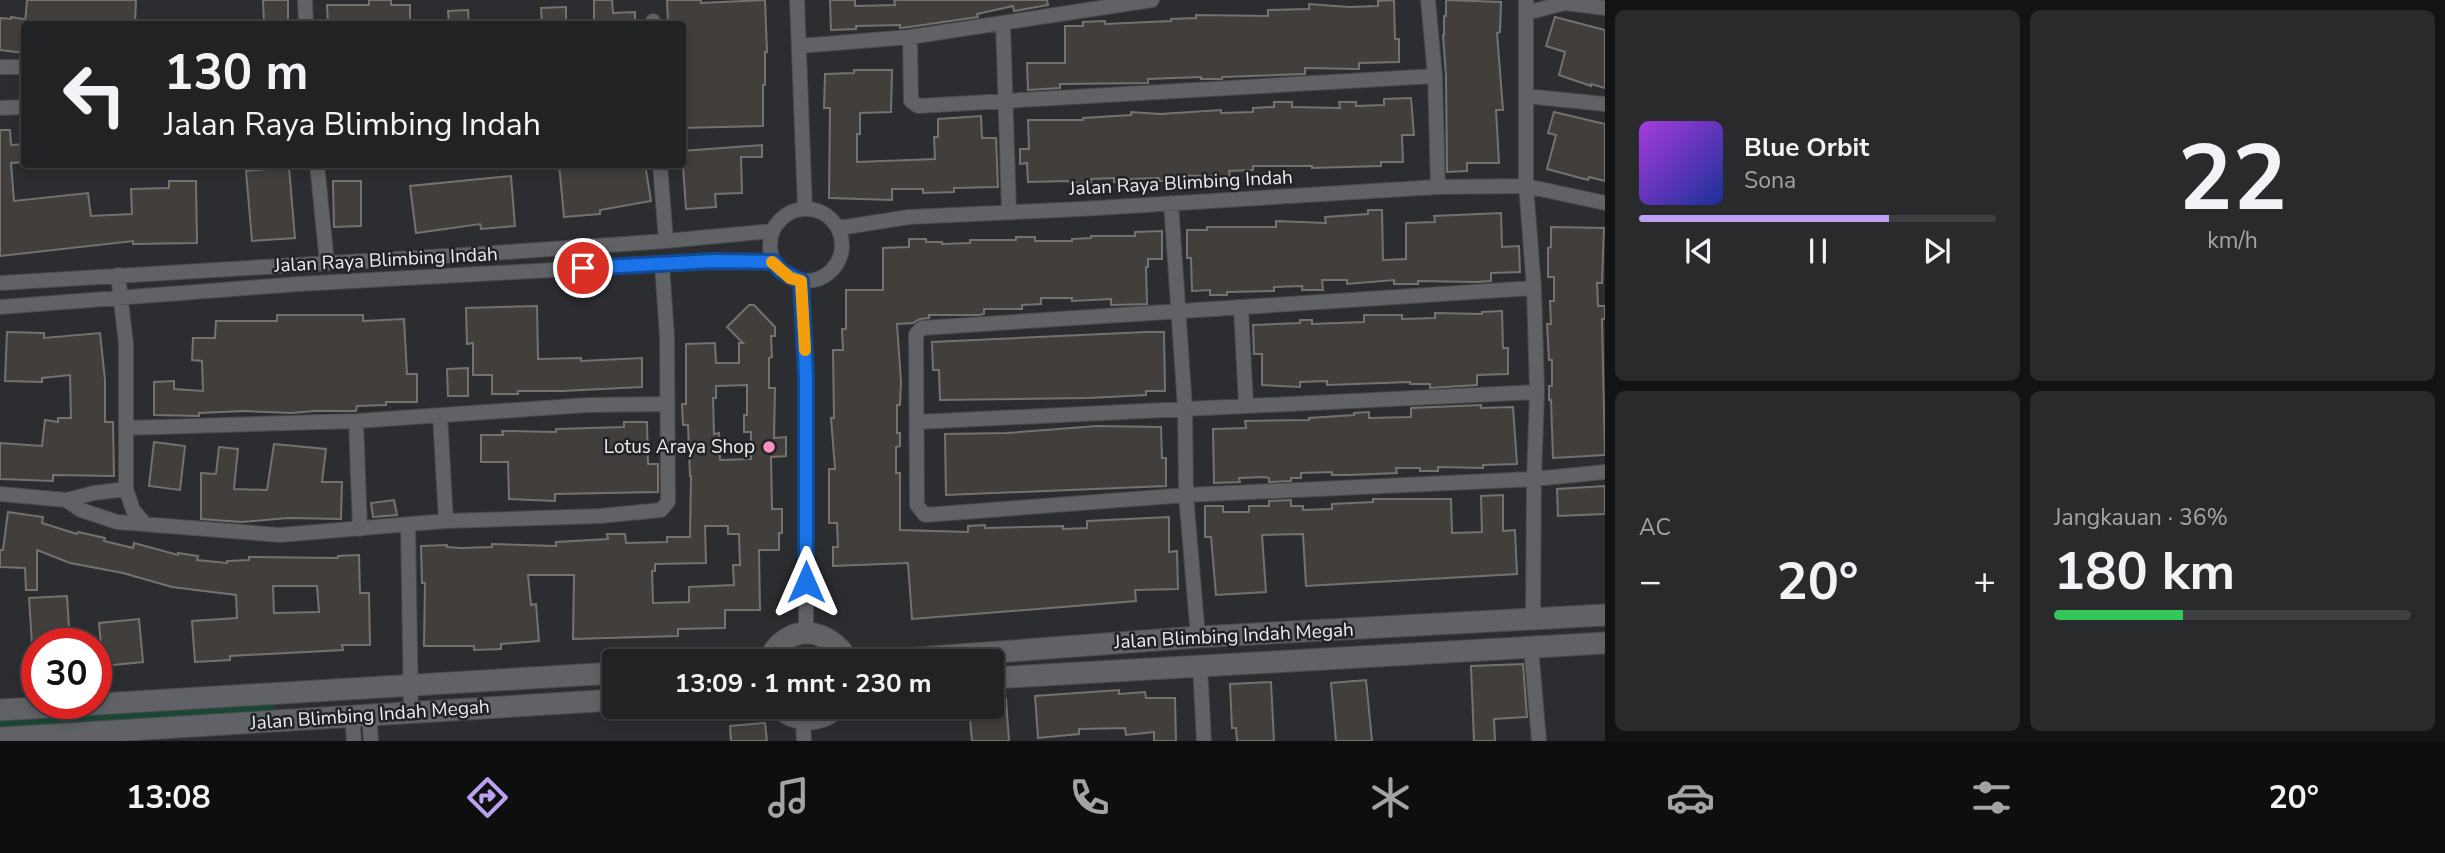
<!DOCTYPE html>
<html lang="id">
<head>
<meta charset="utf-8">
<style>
	body { margin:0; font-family:"Nunito Sans",sans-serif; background:#282a2c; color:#f1f3f6; height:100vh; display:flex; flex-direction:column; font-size:26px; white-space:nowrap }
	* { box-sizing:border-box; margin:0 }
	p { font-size:23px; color:#a2a4a6 }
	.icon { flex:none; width:38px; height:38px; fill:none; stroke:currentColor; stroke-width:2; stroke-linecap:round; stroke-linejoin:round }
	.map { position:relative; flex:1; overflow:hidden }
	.drawer { display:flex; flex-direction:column; gap:10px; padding:10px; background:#121314; width:840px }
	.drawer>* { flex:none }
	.guide { position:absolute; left:21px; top:21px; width:665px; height:147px; border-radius:7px; box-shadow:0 4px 10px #0003,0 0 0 2px #3d3f41; background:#202224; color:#f1f3f6; overflow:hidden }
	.speed { position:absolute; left:21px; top:628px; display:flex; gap:14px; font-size:35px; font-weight:700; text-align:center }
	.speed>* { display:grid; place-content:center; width:91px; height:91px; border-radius:50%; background:#202224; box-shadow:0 4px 10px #0003,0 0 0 2px #3d3f41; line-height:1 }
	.speed .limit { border:10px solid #d22; background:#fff; color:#111 }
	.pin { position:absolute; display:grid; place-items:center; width:60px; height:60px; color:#fff; margin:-30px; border:4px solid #fff; border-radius:50%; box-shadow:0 2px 7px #0007 }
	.me { position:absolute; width:77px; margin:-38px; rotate:0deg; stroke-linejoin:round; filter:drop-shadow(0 0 5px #0008) }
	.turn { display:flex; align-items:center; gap:24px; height:147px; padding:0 28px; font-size:32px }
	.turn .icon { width:91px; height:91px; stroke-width:2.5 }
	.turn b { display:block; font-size:49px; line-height:60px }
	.big { font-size:52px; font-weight:700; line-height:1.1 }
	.drawer .card { flex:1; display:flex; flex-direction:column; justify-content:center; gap:10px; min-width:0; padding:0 24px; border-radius:10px; background:#282a2c }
	.drawer .dial { align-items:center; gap:0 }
	.dial b { font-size:91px; line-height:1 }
	.song { display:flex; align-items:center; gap:21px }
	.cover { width:84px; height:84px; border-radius:10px; background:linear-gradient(135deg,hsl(280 70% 55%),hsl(230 70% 35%)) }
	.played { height:7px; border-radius:4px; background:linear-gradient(90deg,#bca0f2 70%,#3d3f41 70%) }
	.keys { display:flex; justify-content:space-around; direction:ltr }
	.heat { display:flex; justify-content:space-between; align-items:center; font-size:38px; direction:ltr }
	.charge { height:10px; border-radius:5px; background:linear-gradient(90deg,#34c759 36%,#3d3f41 0) }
	.drawer .tiles { flex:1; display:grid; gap:10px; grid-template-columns:repeat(2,1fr) }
	.trip { position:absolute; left:602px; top:649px; width:402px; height:70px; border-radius:7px; background:#202224; box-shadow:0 4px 10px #0003,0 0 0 2px #3d3f41; font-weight:700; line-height:70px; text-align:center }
	.menu { display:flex; height:112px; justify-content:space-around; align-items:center; background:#0d0e0e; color:#a2a4a6 }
	.menu .icon { width:49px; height:49px }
	.menu .selected { color:#bca0f2 }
	.menu b { font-size:32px; color:#f1f3f6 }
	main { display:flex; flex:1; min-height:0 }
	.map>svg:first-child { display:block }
	.green { fill:#1a4734 }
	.building { fill:#423e3c; stroke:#75716f; stroke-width:2; fill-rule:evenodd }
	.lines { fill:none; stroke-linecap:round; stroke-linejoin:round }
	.street-casing { stroke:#48494b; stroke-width:16 }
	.secondary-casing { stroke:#48494b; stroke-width:23 }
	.street { stroke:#606266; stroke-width:14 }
	.secondary { stroke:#606266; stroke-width:21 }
	.route-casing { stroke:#114b97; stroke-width:18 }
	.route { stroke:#1a73e8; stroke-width:12 }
	.slow { stroke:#f59e0b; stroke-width:12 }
	.poi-dot { fill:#fd8ec0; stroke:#222326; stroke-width:2.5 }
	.labels { text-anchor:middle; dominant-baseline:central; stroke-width:5; stroke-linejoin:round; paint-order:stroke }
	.street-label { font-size:19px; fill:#ebecee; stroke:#222326 }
	.poi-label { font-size:19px; fill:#ebecee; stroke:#222326; text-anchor:end }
</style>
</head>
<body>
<main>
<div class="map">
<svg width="1605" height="741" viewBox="0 0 1605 741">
	<rect width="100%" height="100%" fill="#2b2d30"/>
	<path class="green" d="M274 704 276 708 273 712 0 730V718Z"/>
	<path class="building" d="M27 0H136L135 24H25Z
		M263 0H288V24H264Z
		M369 0H391V5H410V24H328L327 5H369Z
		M594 0H612L613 13 635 12V24H594Z
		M667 0H701V3L765 0 767 52H765V85H763V126L682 128V22H668Z
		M830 0H855V6L895 5 894 0H1047L1048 5 1014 11 1013 6 977 14 978 17 909 27 900 28V25L856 26V29L831 30Z
		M1394 0 1395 39H1399V62L1359 63V69L1305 68V74L1222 77V79H1201V77L1148 79V83L1060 84V88L1028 90 1027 63H1065V26H1083V22L1105 21V24L1171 21V19L1196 18V15L1268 16V10L1309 9V4L1349 7 1378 6V1Z
		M1446 0 1501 2 1500 32 1497 33 1503 110H1496L1499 163H1467V171L1447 172 1446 76 1443 35H1444V16H1446Z
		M566 7V24H542L541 8Z
		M468 10 469 24H449L448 11Z
		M11 17 24 19V53L0 50V18L11 19Z
		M1555 17 1605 30V88L1591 84V86L1559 75 1565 52 1546 46Z
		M854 70H892L891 112 860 113V134H857V162L935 159 934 137H938V119L981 116 982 138H996L998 187 954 188V192L923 193V189H892V200L829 198 830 108H824L825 74 854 73Z
		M1411 98 1414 135H1402L1403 162H1381V166L1312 168V166H1253V170L1229 171 1230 177 1174 175V181H1160L1159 178 1131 179V182H1114V178L1091 179V183H1070V181L1028 182 1027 163 1020 164V149H1029L1028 120H1083V118L1131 115V112L1160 114 1221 110V113L1253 112V108L1274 107V102H1292V107L1340 108 1339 102H1356V106L1384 105V99Z
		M1554 112 1605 124V181L1589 177 1588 180 1547 169 1556 135 1548 133Z
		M0 130H10L11 145 24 144V162L11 163 14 201 88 193 91 216 132 214 131 189 169 188V181H196L197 243 133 244V241L0 256Z
		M762 145V157H741L742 193 715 194 716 207 686 209 682 151Z
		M559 164H645L651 201 600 210V214L564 217Z
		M289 167 295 238 252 241 246 171Z
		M511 176 515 226 481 229 480 224 416 233 410 186Z
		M333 181H361V226L334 227Z
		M1368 210H1382L1383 260 1406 259V223L1435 222 1434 216 1501 213 1502 247 1519 246 1520 272 1491 273V281L1476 282 1418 281V284H1394V280L1347 284V280H1322L1323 290H1302V286L1274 287V291L1227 292V295H1210V290L1192 291 1191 258H1187V230H1207V227H1276V221L1326 223 1325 217 1368 214Z
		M1551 227 1604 228 1602 283H1597L1598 306H1605V319H1602L1605 455 1553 458 1551 400H1549V386H1552V360H1549L1547 324H1551L1550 301H1554V277H1548V248L1551 247Z
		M1162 231V259H1148V267H1146L1147 304 1111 305V299L1072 301V298H1041V304L1022 305V309H984V314L978 315H929V318L920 319 913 323 897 324 901 382 900 405H897V433H900V446L896 447V473H900V530L968 532V526L985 525V528L1063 526V529L1087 528V521L1169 517V552L1177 551 1178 589 1135 590 1136 601 912 619 908 563 833 566V547H838L837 523H829V469H835L831 418H834L833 350H843L842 329H846V290H883V248L909 247V239H926V242H942V244L970 243V240H1016V237H1035V241H1072V239L1091 238V236H1135V232Z
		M749 305H754L775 327V336H771L772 357 769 358V388H775L774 438 786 437V456L771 457 772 509H782V533H779V550H759L760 610H725V628L678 629V636L573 639 574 575H528L531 605 536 604 539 641 501 644V649L474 650V646H424L425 583H422L421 546 447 545V547L461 548 492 547V544L556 546V542L608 539 607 534H625L626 543 667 542V537H690L691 476H690L688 425H683L682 404H686V344L715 343 716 363H739V343H743L727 327ZM747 385V415H744V432H751V459L720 460 719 433 714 434 713 398H716V386ZM705 526H728V534H739L740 565H733L734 585 689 587V602L653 603 652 571H655V564L706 563Z
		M537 306 538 359 581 358V361L642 358V387L562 391H518V394H492V375H473V343L467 344 466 308Z
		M1502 311 1503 348H1508V374L1477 375V385L1430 388V384H1410V382L1327 385V381L1300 382V387L1262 385V354H1254L1253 325 1300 323V320H1312V324L1364 322V315H1402V319L1435 318V313L1482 314V312Z
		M277 315H363V321L404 319 407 374H417V402H386V405L357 406 356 411H315L291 413 245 411 199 413V416L154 415V382L174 381V389L203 391 202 361 192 360 193 338H215L216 321H277Z
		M7 332 44 333V338L100 333 105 380V422H113L114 476 53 475V481L0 479V443L42 446 45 420 58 422V418H71L70 375 42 378V382L5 381Z
		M1146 332H1164L1165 391H1146V395L1089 398 940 400 939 370H933L932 342Z
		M468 368V396H448L447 369Z
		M1481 405V408L1513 407 1517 464 1483 465V468L1438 467V471H1420V468H1396L1397 473 1349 475H1332V472L1301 473V478H1291V481L1269 482V478L1264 477 1239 478 1240 482 1214 483 1213 429 1246 428 1245 421 1309 420V418L1354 415V413L1369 412V418L1411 417V408Z
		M624 422H647L648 464H658V492L555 494V501L509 499 508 462H481V435H503L502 431 556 432V429L624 427Z
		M1097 426 1161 427 1162 458H1166V486L946 495 945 434 1007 433Z
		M154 442 185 446 180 490 149 486Z
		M274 444 326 449 322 482H342L341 519 288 518 242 522 201 519V473L216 474 219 447 238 449 234 489 267 490Z
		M1605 486V514L1558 516 1557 489Z
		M1503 495V531L1515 530 1517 574 1306 586 1303 534 1262 535 1266 592 1216 595 1211 537H1205V506H1223V512H1249V506H1269V501L1291 500V506H1303V510L1332 509V504L1373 502V499H1451L1452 533 1482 532 1481 496Z
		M394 500 397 515 373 517 371 503Z
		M8 512 43 517 42 523 77 534 78 532 105 538 104 541 133 548 134 543 178 555V553L198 556 197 560 227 563V561L249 560V557L338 558V556L359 555 360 593H369L370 645H342L343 650 230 656V660L195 662 192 621 237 618 236 595 172 587 123 573 70 563 37 550V590H26L25 568 0 567V550H3ZM273 586H317L319 612 274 613Z
		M67 596 70 644H32L29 598Z
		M139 619 143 662 103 666 99 623Z
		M1523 664 1527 717 1494 719 1495 741H1474L1471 666Z
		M1366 680 1372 741H1336L1331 683Z
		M1271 682 1274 741H1237L1236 728H1232L1230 684Z
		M1119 690V694L1145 692 1146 698H1175L1176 741H1154V732L1126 735 1125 728 1079 729V734L1038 738 1035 696Z
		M1006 699 1009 741H972L969 707H992V700Z
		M765 723 767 741H731L730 726Z"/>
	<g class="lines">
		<g class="street-casing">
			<path id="street" d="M305 0 306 24
				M797 0 805 208
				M1428 0 1435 76 1438 187
				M1526 0V186L1534 288 1537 392 1534 479 1533 619
				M1526 13 1565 3 1605 8
				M653 21V24
				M1003 23 1009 212
				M910 37 911 101 918 106 1435 76
				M799 46 910 37 1152 0
				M0 67H24
				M1526 96 1605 104
				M0 108 24 107
				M317 164 327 263
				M660 164 666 241
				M1171 203 1185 408 1186 495 1198 637
				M770 245a36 36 0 1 1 72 0a36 36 0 1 1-72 0Z
				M839 228 909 217 1081 209 1438 187 1526 186 1605 203
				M118 275 126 344V489L133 510 144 523
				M801 281 806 377V633
				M0 283 479 254 666 241 772 231
				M1534 288 922 328 916 334 917 505 925 515 1186 495 1534 479 1605 472
				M0 307 298 284 714 261 774 262
				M1241 308 1246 405
				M440 415 446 521
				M356 421 360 529
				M917 422 1537 392
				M126 428 356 421 588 405 666 404
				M0 494 66 500 94 493 126 489
				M66 500 81 510 117 522 280 535 446 521 600 516 661 510 668 502 667 337 662 264
				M408 526 411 712
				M1531 647 1539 741
				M1200 666 1204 741
				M369 714 371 741
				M352 716 354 741
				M803 719 804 741"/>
		</g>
		<g class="secondary-casing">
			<path id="secondary" d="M768 662C785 621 830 626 849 662
				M863 662 1198 637 1605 615
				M992 678 1605 643
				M778 707C796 723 820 723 838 707
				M0 710 614 673
				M0 738 614 700"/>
		</g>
		<use href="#street" class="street"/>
		<use href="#secondary" class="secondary"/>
	</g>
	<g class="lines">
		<g class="route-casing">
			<path id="route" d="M583 268 714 261 774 262 781 271 801 281 806 377V582"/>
		</g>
		<use href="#route" class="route"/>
		<path class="slow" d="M772 262 790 278 801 281 805 350"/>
	</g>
	<circle class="poi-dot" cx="769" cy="447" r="7"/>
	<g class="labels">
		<g class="street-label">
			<text transform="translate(1181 183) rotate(-3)">Jalan Raya Blimbing Indah</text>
			<text transform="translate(386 260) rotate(-3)">Jalan Raya Blimbing Indah</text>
			<text transform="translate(1234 636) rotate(-3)">Jalan Blimbing Indah Megah</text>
			<text transform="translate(370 715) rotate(-4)">Jalan Blimbing Indah Megah</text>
		</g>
		<g class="poi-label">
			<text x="755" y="447">Lotus Araya Shop</text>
		</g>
	</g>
</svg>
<div class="speed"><div class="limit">30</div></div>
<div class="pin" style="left:583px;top:268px;background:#d93025"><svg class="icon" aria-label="arrive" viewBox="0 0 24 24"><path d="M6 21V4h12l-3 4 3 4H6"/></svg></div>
<svg class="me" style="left:806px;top:582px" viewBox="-20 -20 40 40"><path d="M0-17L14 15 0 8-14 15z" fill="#1a73e8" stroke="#fff" stroke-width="4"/></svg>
<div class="trip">13:09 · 1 mnt · 230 m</div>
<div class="guide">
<div class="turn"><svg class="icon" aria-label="left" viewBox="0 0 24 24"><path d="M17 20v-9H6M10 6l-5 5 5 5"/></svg><div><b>130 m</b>Jalan Raya Blimbing Indah</div></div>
</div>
</div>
<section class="drawer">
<div class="tiles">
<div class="card">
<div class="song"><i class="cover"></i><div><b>Blue Orbit</b><p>Sona</p></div></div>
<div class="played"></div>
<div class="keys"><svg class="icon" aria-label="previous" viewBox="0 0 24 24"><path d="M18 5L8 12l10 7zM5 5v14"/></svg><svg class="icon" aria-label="pause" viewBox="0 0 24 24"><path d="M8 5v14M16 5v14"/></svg><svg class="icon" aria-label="next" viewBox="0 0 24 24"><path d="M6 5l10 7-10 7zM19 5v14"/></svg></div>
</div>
<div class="card dial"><b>22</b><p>km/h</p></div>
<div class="card"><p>AC</p>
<div class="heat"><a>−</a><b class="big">20°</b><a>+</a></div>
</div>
<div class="card"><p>Jangkauan · 36%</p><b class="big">180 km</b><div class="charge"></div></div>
</div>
</section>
</main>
<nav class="menu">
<b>13:08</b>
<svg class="icon selected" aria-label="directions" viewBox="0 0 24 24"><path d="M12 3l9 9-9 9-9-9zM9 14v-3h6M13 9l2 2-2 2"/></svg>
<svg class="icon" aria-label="music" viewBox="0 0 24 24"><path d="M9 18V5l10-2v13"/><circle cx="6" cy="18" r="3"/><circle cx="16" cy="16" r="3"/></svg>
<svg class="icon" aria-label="phone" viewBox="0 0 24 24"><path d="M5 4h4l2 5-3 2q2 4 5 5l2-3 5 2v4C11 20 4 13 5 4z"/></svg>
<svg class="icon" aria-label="climate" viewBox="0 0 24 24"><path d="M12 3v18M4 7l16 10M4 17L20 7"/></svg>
<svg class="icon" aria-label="car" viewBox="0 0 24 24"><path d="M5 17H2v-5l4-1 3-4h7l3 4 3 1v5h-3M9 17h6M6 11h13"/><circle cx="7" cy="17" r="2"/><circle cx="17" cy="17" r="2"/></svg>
<svg class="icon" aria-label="filters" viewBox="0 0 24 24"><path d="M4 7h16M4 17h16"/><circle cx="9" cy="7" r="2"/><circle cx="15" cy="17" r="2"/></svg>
<b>20°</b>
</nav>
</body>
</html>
